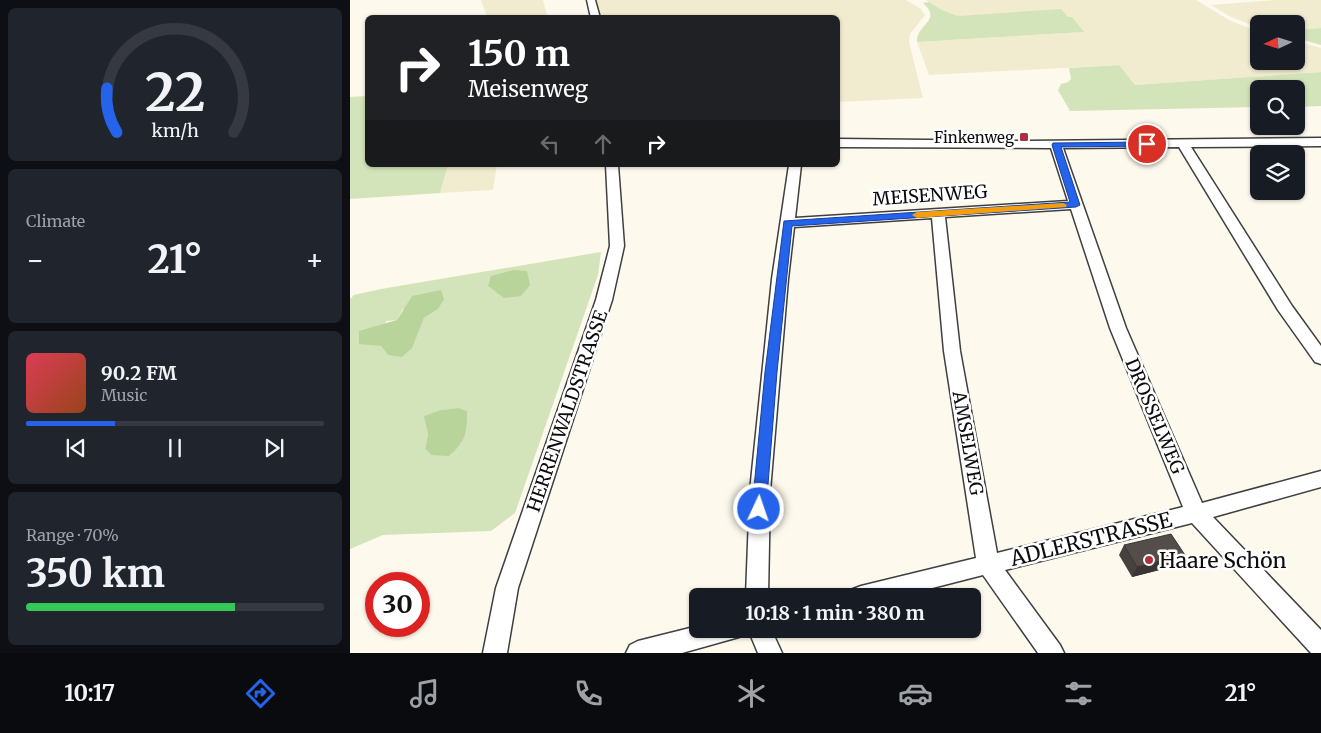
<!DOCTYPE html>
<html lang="en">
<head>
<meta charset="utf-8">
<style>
	body { margin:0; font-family:Merriweather,serif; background:#20242c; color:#f1f3f6; height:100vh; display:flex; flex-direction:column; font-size:19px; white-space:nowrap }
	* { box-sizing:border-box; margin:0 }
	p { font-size:16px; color:#9ea1a6 }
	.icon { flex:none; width:28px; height:28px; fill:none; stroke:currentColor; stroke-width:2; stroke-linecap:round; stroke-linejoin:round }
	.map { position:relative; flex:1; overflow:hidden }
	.side { display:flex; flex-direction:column; gap:8px; padding:8px; background:#0d0f14; width:350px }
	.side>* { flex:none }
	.hud { position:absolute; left:15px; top:15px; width:475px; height:152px; border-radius:8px; box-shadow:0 1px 4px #0004; background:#202124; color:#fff; overflow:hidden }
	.needle { width:32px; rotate:266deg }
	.controls { position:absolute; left:900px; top:15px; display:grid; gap:10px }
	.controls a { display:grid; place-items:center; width:55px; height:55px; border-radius:8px; background:#171b24; box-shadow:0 1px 4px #0004; font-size:25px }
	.speed { position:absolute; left:15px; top:572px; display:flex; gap:10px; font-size:25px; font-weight:700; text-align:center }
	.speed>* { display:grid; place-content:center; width:65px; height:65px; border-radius:50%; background:#171b24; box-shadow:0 1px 4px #0004; line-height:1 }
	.speed .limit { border:8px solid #d22; background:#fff; color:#111 }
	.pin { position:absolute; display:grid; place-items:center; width:42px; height:42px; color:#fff; margin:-21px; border:2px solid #fff; border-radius:50%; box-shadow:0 1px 5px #0007 }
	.me { position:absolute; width:55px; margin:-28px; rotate:3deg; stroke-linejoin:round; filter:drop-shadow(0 0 4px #0008) }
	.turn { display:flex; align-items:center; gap:18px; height:105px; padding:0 20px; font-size:22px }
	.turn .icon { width:65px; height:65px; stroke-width:2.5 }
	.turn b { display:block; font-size:35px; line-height:42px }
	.lanes { display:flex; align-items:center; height:48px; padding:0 20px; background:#0003; justify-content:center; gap:25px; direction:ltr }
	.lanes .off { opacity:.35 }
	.big { font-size:38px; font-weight:700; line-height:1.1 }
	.side .widget { flex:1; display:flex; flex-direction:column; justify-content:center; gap:8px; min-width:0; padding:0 18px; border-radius:8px; background:#20242c }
	.side .dial { align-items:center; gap:0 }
	.dial svg { height:130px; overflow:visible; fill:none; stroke:#363941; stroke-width:7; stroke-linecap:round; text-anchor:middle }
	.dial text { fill:#f1f3f6; stroke:none }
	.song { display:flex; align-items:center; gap:15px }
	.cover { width:60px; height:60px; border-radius:8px; background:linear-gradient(135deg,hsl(350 70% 55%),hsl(20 70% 35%)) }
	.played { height:5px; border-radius:2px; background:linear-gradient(90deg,#2563eb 30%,#363941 30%) }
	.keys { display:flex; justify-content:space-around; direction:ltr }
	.heat { display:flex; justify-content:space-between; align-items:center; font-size:28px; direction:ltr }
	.charge { height:8px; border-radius:4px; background:linear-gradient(90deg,#34c759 70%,#363941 0) }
	.trip { position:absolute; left:339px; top:588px; width:292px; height:50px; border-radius:8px; background:#171b24; box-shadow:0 1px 4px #0004; font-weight:700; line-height:50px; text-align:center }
	.tabs { display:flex; height:80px; justify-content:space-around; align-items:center; background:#090b0e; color:#9ea1a6 }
	.tabs .icon { width:35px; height:35px }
	.tabs .selected { color:#2563eb }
	.tabs b { font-size:22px; color:#f1f3f6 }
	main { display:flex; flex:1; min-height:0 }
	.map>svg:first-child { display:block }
	.farmland { fill:#f1eccf }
	.green { fill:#d3e4ba; fill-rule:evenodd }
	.forest { fill:#b8d49b }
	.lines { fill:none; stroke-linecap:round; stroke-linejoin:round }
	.street-casing { stroke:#3f3f3f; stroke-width:3 }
	.street { fill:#fff; fill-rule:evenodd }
	.wall { fill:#48423f }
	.shaded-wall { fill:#3b3633 }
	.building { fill:#544d49; stroke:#3b3633 }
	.route { fill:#2563eb; stroke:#184099 }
	.slow { fill:#f59e0b }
	.poi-dot { fill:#af3140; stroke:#fff; stroke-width:2 }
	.labels { text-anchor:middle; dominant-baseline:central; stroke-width:5; stroke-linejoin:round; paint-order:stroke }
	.far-poi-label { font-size:15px; fill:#0c0c0c; stroke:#fff; text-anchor:end }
	.street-label { font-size:18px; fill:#0c0c0c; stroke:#fff }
	.near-street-label { font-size:21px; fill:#0c0c0c; stroke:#fff }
	.near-poi-label { font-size:21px; fill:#0c0c0c; stroke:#fff; text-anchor:start }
</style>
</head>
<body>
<main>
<section class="side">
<div class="widget dial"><svg viewBox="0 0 100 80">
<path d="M14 69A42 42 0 1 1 86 69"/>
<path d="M14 69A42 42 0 0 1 8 42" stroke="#2563eb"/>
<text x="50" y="56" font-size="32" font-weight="700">22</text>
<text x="50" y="72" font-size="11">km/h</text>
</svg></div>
<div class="widget"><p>Climate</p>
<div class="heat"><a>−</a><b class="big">21°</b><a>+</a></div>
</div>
<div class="widget">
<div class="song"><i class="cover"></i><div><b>90.2 FM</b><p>Music</p></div></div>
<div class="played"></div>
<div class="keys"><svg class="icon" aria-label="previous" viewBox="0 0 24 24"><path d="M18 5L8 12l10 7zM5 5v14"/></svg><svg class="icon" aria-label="pause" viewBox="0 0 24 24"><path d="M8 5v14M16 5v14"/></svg><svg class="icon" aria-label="next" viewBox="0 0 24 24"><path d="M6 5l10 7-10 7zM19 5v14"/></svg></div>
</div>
<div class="widget"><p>Range · 70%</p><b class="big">350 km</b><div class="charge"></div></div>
</section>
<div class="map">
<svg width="971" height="653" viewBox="0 0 971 653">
	<rect width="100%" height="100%" fill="#fdf9ed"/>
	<path class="farmland" d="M131 0H193L197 15 191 18 137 17Z
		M246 0H556L571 9 575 15 560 34 559 42 573 98 488 102V18L250 17Z
		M576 0H846L879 20 909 32V61H946V41L971 48V72L785 85 768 65 579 75 567 42 734 32 630 15 608 16 592 10Z
		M925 0H971V28L946 30V24H909V28L879 16 861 5Z
		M98 165H147L143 190 90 193Z"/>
	<path class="green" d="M579 2 592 10 608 16 711 9 718 17H722L734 32 567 42C566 24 593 21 573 3Z
		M971 28V45L946 38V30Z
		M769 65 785 85 971 72V106L946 107V89H909V107L720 111 708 90 711 84 718 82 721 79 719 68Z
		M17 96 18 165H98L90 193 0 199V97Z
		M251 252 248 275 165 513 141 531 33 535 0 549V299L4 295 31 289ZM53 309H88L74 318 68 331 38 355 31 346 36 321 47 320ZM108 408 81 455 75 449 78 434 75 416 90 410Z"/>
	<path class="forest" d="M164 270 177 271 180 285 171 296 154 298 138 286 141 276Z
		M91 290 94 299 88 309 74 318 62 348 52 357 38 355 31 346 9 344V331L47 320 62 296Z
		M108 408 117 411C117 433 116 441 99 456L81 455 75 449 78 434 74 416 90 410Z"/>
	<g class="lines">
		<g class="street-casing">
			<path id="street" d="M237 0H245L250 18H241Z
				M971 138V146L841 147 942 306 971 346V364L965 362 928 310 829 147 713 148 776 328 852 503 971 471V487L863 517 971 630V653H961L842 523 655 570 710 645 714 653H688L633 575 551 596H500L503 589 511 586 626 558 594 351 582 218 444 227 438 279 420 491 418 596H396L400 491 422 279 439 165H451L445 218 718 201 701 148 488 147V139L677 141ZM721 209 760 328 833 507 647 553 610 351 595 217Z
				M256 165H268L274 246 262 300 168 588 157 653H133L146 588 246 300 260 246Z
				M348 626V629H393L389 637 332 653H276L280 645 288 641Z
				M398 629H421L432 653H408Z"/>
		</g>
		<use href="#street" class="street"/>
	</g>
	<path class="wall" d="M774 545 829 565 782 577 769 555Z"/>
	<path class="shaded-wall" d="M835 555 829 565 782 577 787 567Z"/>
	<path class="building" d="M821 534 835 555 787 567 774 545Z"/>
	<path class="route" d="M797 142H800V146L711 147 730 205 726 207 442 226 427 372 416 509 414 513 409 515 404 513 402 509 415 372 434 221 720 202 702 145 703 143Z"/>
	<path class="slow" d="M713 203 717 205 716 207 567 218 562 215 567 212Z"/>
	<g class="poi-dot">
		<rect x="669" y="132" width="10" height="10" rx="2.5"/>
		<circle cx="799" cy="560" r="5"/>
	</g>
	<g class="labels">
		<g class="far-poi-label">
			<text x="664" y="137">Finkenweg</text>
		</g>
		<g class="street-label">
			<text transform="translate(580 195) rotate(-4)">MEISENWEG</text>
			<text transform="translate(217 411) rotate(-71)">HERRENWALDSTRASSE</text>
			<text transform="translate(805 416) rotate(67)">DROSSELWEG</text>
			<text transform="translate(618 443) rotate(80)">AMSELWEG</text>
		</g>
		<g class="near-street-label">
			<text transform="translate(741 539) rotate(-14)">ADLERSTRASSE</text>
		</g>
		<g class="near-poi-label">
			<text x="809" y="560">Haare Schön</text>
		</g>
	</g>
</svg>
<div class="controls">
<a><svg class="needle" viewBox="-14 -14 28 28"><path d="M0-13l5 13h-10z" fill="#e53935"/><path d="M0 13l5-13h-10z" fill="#9ea1a6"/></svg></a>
<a><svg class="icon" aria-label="search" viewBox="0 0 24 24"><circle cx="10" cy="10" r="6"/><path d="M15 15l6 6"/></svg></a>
<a><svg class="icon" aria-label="layers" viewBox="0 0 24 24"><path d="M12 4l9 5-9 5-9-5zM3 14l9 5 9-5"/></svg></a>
</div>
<div class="speed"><div class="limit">30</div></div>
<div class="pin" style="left:797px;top:144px;background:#d93025"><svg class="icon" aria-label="arrive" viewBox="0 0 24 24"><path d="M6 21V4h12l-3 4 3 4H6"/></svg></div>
<svg class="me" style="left:409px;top:509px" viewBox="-20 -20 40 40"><circle r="17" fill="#2563eb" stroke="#fff" stroke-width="3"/><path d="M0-11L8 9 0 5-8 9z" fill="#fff"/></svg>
<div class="trip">10:18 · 1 min · 380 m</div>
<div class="hud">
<div class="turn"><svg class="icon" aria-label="right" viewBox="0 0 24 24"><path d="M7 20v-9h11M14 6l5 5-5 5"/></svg><div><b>150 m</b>Meisenweg</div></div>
<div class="lanes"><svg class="icon off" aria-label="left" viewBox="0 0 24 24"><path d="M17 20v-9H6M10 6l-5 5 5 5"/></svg><svg class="icon off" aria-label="ahead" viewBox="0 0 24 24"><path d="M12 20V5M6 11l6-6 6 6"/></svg><svg class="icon" aria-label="right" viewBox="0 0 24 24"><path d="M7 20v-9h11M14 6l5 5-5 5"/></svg></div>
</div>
</div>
</main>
<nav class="tabs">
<b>10:17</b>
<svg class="icon selected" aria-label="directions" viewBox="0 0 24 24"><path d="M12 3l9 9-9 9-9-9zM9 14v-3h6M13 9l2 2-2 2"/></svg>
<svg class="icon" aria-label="music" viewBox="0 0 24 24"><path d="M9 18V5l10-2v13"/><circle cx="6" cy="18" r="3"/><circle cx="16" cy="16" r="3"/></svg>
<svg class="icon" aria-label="phone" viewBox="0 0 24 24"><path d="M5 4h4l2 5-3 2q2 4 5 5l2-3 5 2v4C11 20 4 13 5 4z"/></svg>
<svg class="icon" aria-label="climate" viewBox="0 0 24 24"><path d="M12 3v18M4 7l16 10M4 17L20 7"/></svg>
<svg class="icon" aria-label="car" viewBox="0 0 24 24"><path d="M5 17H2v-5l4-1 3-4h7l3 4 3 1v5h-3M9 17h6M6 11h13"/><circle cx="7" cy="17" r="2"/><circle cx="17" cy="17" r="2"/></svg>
<svg class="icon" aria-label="filters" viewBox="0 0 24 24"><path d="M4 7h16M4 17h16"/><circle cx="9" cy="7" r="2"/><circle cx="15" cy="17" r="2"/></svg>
<b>21°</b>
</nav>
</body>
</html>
